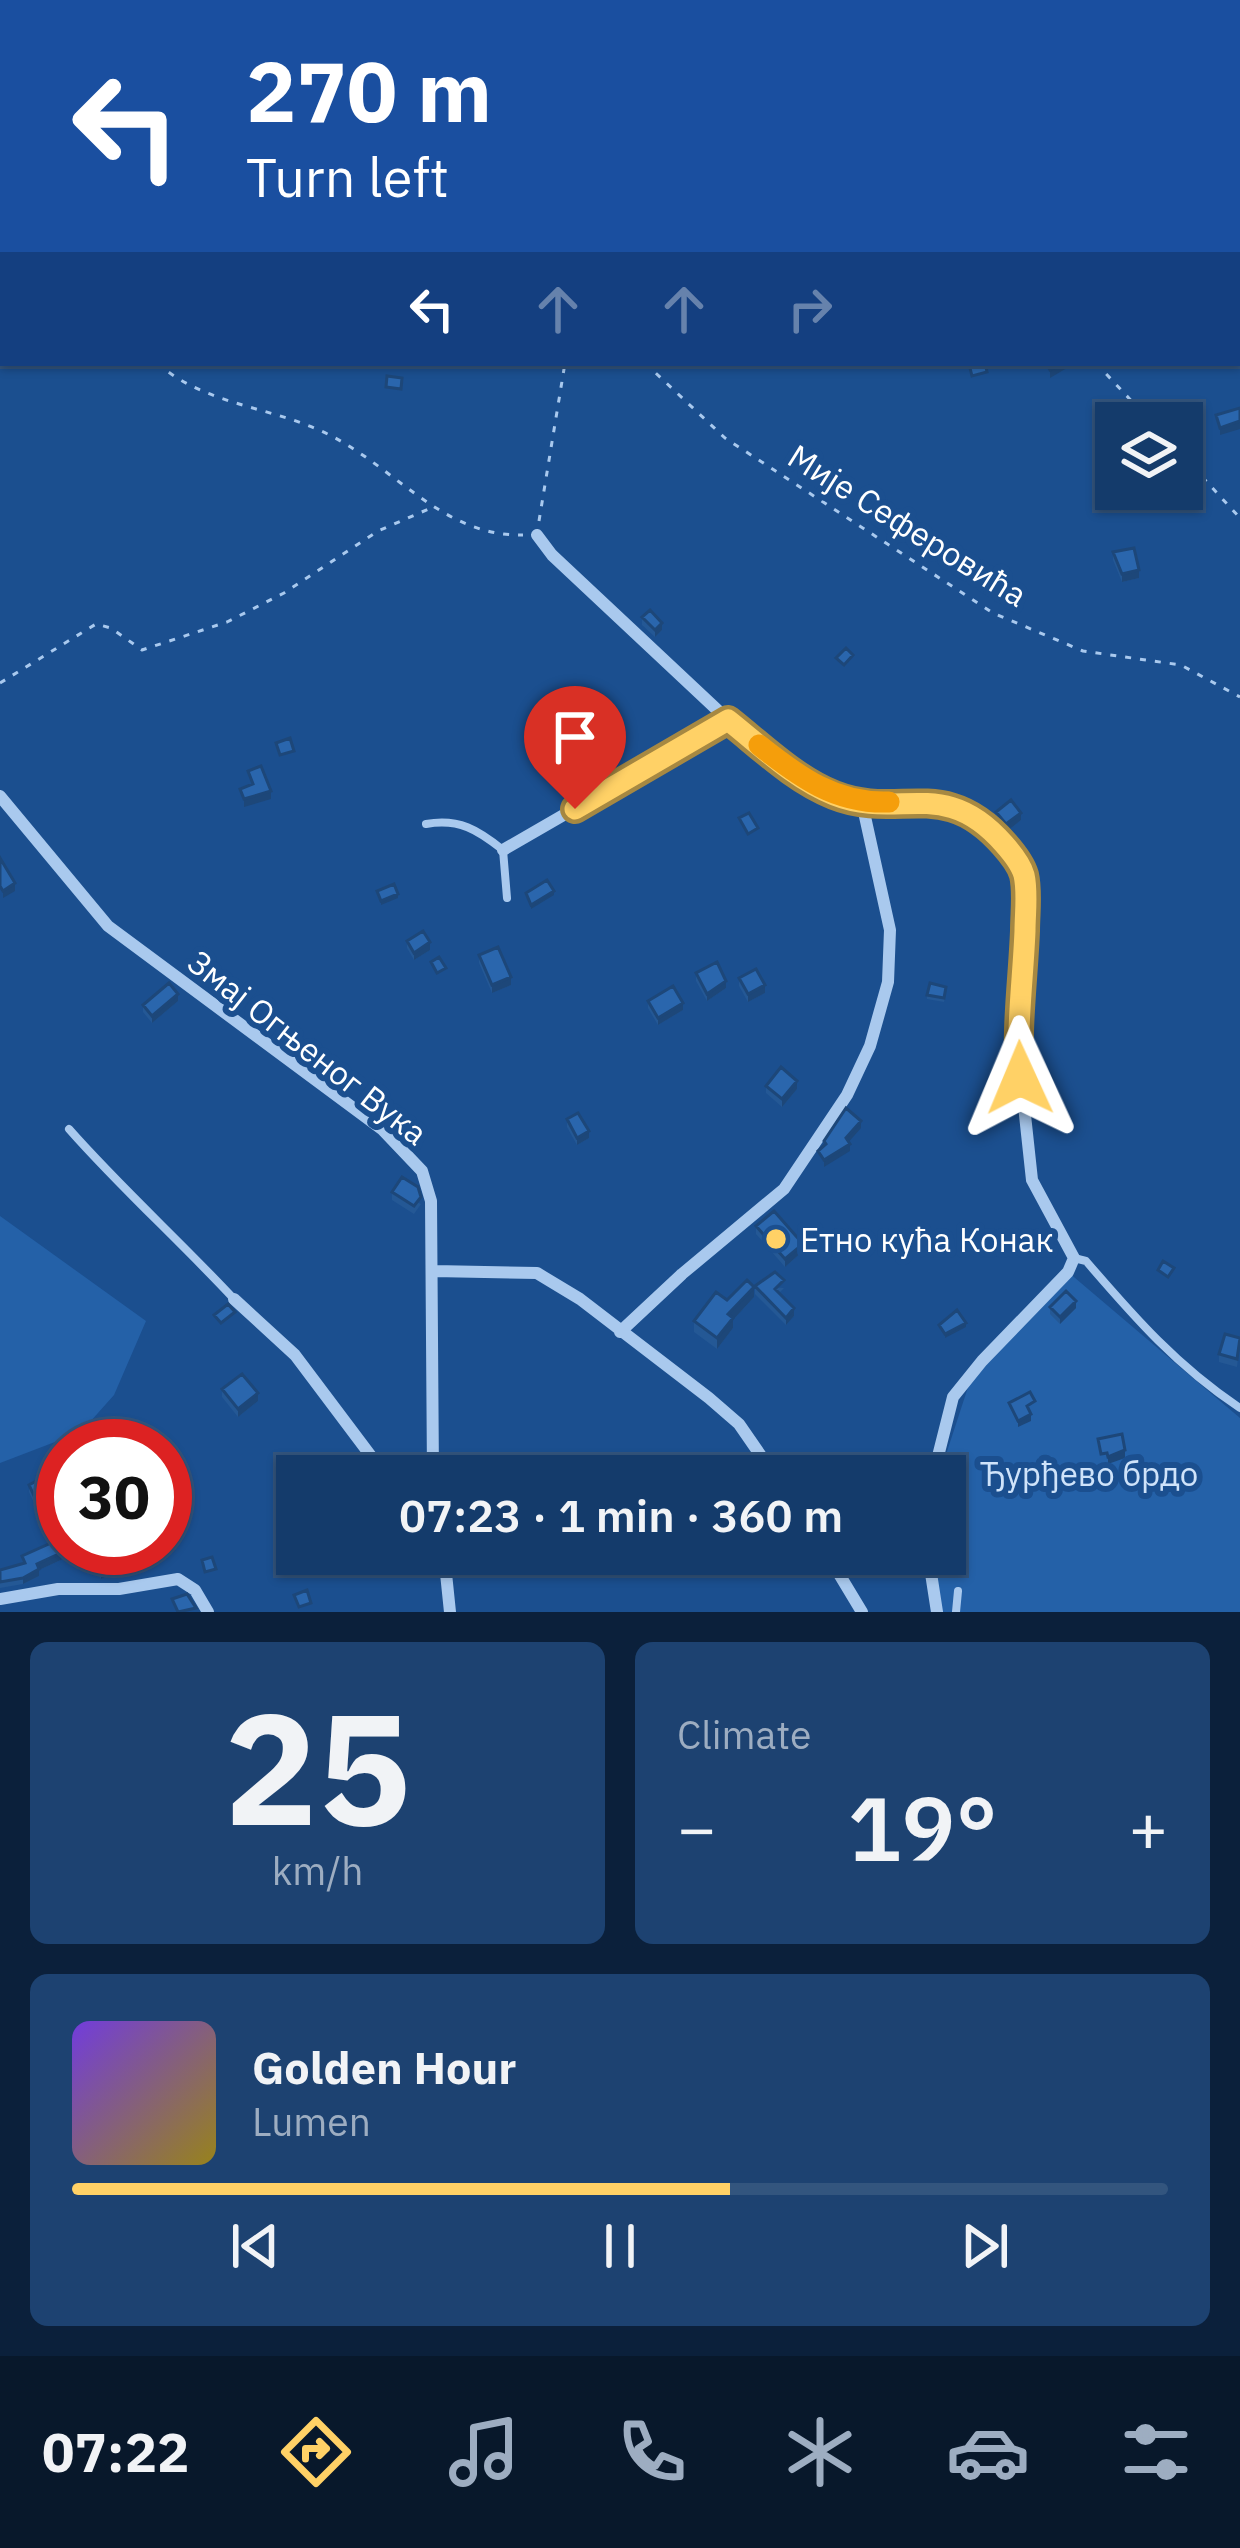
<!DOCTYPE html>
<html lang="en">
<head>
<meta charset="utf-8">
<style>
	body { margin:0; font-family:"IBM Plex Sans",sans-serif; background:#1d4271; color:#f1f3f6; height:100vh; display:flex; flex-direction:column; font-size:45px; white-space:nowrap }
	* { box-sizing:border-box; margin:0 }
	p { font-size:39px; color:#9dadc1 }
	.icon { flex:none; width:66px; height:66px; fill:none; stroke:currentColor; stroke-width:2; stroke-linecap:round; stroke-linejoin:round }
	.map { position:relative; height:1612px; overflow:hidden }
	.side { display:flex; flex-direction:column; gap:30px; padding:30px; background:#0b203b; flex:1 }
	.side>* { flex:none }
	.top-card { position:absolute; left:0px; top:0px; width:1242px; height:366px; box-shadow:0 3px 9px #0004,0 0 0 3px #33557e; background:#1a4fa0; color:#fff; overflow:hidden }
	.tools { position:absolute; left:1095px; top:402px; display:grid; gap:24px }
	.tools a { display:grid; place-items:center; width:108px; height:108px; border-radius:0px; background:#143b6b; box-shadow:0 3px 9px #0004,0 0 0 3px #33557e; font-size:60px }
	.speed { position:absolute; left:36px; top:1419px; display:flex; gap:24px; font-size:60px; font-weight:700; text-align:center }
	.speed>* { display:grid; place-content:center; width:156px; height:156px; border-radius:50%; background:#143b6b; box-shadow:0 3px 9px #0004,0 0 0 3px #33557e; line-height:1 }
	.speed .limit { border:18px solid #d22; background:#fff; color:#111 }
	.pin { position:absolute; display:grid; place-items:center; width:102px; height:102px; color:#fff; margin:-123px -51px; border-radius:50% 50% 50% 0; rotate:-45deg; box-shadow:0 0 12px #0007 }
	.pin .icon { rotate:45deg }
	.me { position:absolute; width:132px; margin:-66px; rotate:359deg; stroke-linejoin:round; filter:drop-shadow(0 0 9px #0008) }
	.turn { display:flex; align-items:center; gap:42px; height:252px; padding:0 48px; font-size:54px }
	.turn .icon { width:156px; height:156px; stroke-width:2.5 }
	.turn b { display:block; font-size:84px; line-height:102px }
	.lanes { display:flex; align-items:center; height:114px; padding:0 48px; background:#0003; justify-content:center; gap:60px; direction:ltr }
	.lanes .off { opacity:.35 }
	.big { font-size:90px; font-weight:600; line-height:1.1 }
	.side .widget { flex:1; display:flex; flex-direction:column; justify-content:center; gap:18px; min-width:0; padding:0 42px; border-radius:18px; background:#1d4271 }
	.side .dial { align-items:center; gap:0 }
	.dial b { font-size:156px; line-height:1 }
	.song { display:flex; align-items:center; gap:36px }
	.cover { width:144px; height:144px; border-radius:18px; background:linear-gradient(135deg,hsl(260 70% 55%),hsl(50 70% 35%)) }
	.played { height:12px; border-radius:6px; background:linear-gradient(90deg,#ffd166 60%,#33557e 60%) }
	.keys { display:flex; justify-content:space-around; direction:ltr }
	.heat { display:flex; justify-content:space-between; align-items:center; font-size:66px; direction:ltr }
	.side .tiles { flex:1; display:grid; gap:30px; grid-template-columns:1fr 1fr }
	.widget:last-child { grid-column:span 2 }
	.trip { position:absolute; left:276px; top:1455px; width:690px; height:120px; border-radius:0px; background:#143b6b; box-shadow:0 3px 9px #0004,0 0 0 3px #33557e; font-weight:600; line-height:120px; text-align:center }
	.dock { display:flex; height:192px; justify-content:space-around; align-items:center; background:#08182b; color:#9dadc1 }
	.dock .icon { width:84px; height:84px }
	.dock .on { color:#ffd166 }
	.dock b { font-size:54px; color:#f1f3f6 }
	.map>svg:first-child { display:block }
	.green { fill:#2461a8 }
	.lines { fill:none; stroke-linecap:round; stroke-linejoin:round }
	.path { stroke:#a9c9ee; stroke-width:3; stroke-dasharray:6 9; stroke-linecap:butt }
	.lane { stroke:#a9c9ee; stroke-width:8 }
	.street { stroke:#a9c9ee; stroke-width:12 }
	.wall { fill:#245895 }
	.shaded-wall { fill:#1d4779 }
	.building { fill:#2a66ad; stroke:#1d4779; stroke-width:3 }
	.route-casing { stroke:#a68842; stroke-width:30 }
	.route { stroke:#ffd166; stroke-width:21 }
	.slow { stroke:#f59e0b; stroke-width:21 }
	.poi-dot { fill:#ffd166; stroke:#1b4f8f; stroke-width:4.5 }
	.labels { text-anchor:middle; dominant-baseline:central; stroke-width:12; stroke-linejoin:round; paint-order:stroke }
	.street-label { font-size:33px; fill:#fff; stroke:#1b4f8f }
	.poi-label { font-size:33px; fill:#fff; stroke:#1b4f8f; text-anchor:start }
	.park-label { font-size:33px; fill:#cfe3fa; stroke:#1b4f8f }
</style>
</head>
<body>
<div class="map">
<svg width="1240" height="1612" viewBox="0 0 1240 1612">
	<rect width="100%" height="100%" fill="#1b4f8f"/>
	<path class="green" d="M0 1216 146 1321 114 1395 81 1432 0 1463Z
		M1068 1272 1240 1418V1612H940L935 1554H945V1476H939L973 1372Z"/>
	<g class="lines">
		<path class="path" d="M471 0 472 3
			M960 0 961 3
			M504 3 508 0
			M0 269 3 271
			M157 363C204 404 265 406 319 430 392 462 440 537 523 535
			M645 363 725 438 993 613 1083 651 1181 665 1240 697
			M1096 363 1152 423
			M1182 455 1240 518
			M539 521 565 363
			M0 683 96 624 111 628 142 650 227 622 284 593 378 531 431 508"/>
		<path class="lane" d="M426 824C459 818 478 830 503 850L507 898
			M69 1129C121 1188 180 1241 234 1299
			M1074 1258 1086 1261C1135 1318 1177 1366 1240 1408
			M956 1612 958 1591"/>
		<path class="street" d="M537 535 552 555 728 720 811 783 862 803 927 801 949 808 979 819 1015 857 1024 873V972L1017 1041 1032 1180 1074 1258 1068 1272 982 1361 953 1397 933 1476
			M0 796 108 926 383 1130 422 1171 431 1201 433 1476
			M503 850 728 720
			M434 1271 537 1273 580 1299 709 1398 739 1424 775 1476
			M234 1299 295 1355 386 1476
			M620 1332 682 1274 784 1189 847 1095 870 1046 888 982 890 930 862 803
			M444 1554 450 1612
			M827 1554 862 1612
			M928 1554 937 1612
			M0 1599 58 1589H119L178 1579 195 1590 208 1612"/>
	</g>
	<path class="wall" d="M1113 552 1139 578 1122 582 1113 560Z
		M642 617 662 630 655 637 642 625Z
		M996 812 1021 820 1006 832 996 820Z
		M407 941 430 950 414 960 407 948Z
		M479 955 511 985 492 993 479 963Z
		M696 973 726 988 707 1001 696 981Z
		M739 978 765 993 748 1002 739 986Z
		M946 990 944 1002 927 999V995Z
		M178 1001 152 1023 143 1012V1005Z
		M648 1001 683 1010 658 1025 648 1008Z
		M766 1086 797 1089 782 1107 766 1093Z
		M567 1119 589 1138 577 1145 567 1127Z
		M392 1192 421 1204 414 1214 392 1200Z
		M756 1226 803 1251 785 1267 756 1234Z
		M755 1286 784 1288 779 1293 794 1316 786 1325 755 1294Z
		M754 1297 733 1320V1328L717 1349 694 1332V1321L727 1300Z
		M1050 1307 1076 1308 1060 1324 1050 1314Z
		M1240 1338 1237 1367 1219 1362V1354Z
		M222 1389 258 1401 238 1417 222 1397Z
		M29 1485 59 1526 47 1531 29 1492Z
		M88 1548H104L112 1574 101 1579Z
		M549 1554H570V1559L549 1560Z
		M22 1556 65 1558 39 1570V1576L23 1584 0 1588V1570L23 1564Z"/>
	<path class="shaded-wall" d="M1062 363H1067V368L1050 378V370Z
		M1240 421V429L1220 435V428Z
		M1139 570V578L1122 582V574Z
		M662 623V630L655 637V630Z
		M271 791V799L244 807V799Z
		M1021 813V820L1006 832V824Z
		M15 883V891L3 898V891Z
		M554 891V895L531 909V905Z
		M398 894V898L381 905V901Z
		M430 942V950L414 960V953Z
		M511 977V985L492 993V985Z
		M726 981V988L707 1001V994Z
		M765 985V993L748 1002V994Z
		M178 994V1001L152 1023V1016Z
		M683 1003V1010L658 1025V1018Z
		M797 1081V1089L782 1107V1099Z
		M861 1121V1128L846 1145V1138Z
		M589 1131V1138L577 1145V1138Z
		M850 1144V1151L824 1167V1160Z
		M803 1244V1251L785 1267V1259Z
		M754 1287V1297L733 1320V1328L717 1349V1338L728 1314Z
		M1076 1301V1308L1060 1324V1317Z
		M794 1308V1316L786 1325V1318Z
		M966 1323V1327L945 1338V1334Z
		M258 1393V1401L238 1417V1409Z
		M1031 1414V1421L1018 1427V1421Z
		M1125 1450V1458L1108 1464V1457Z
		M59 1518V1526L47 1531V1524Z
		M65 1551V1558L39 1570V1576L23 1584V1578L37 1564Z
		M384 1565V1573L365 1578V1570Z
		M112 1566V1574L101 1579V1571Z"/>
	<path class="building" d="M973 363H985L987 372 972 376 969 364Z
		M1046 363H1062L1050 370Z
		M387 376 402 378 401 389 386 387Z
		M1240 408V421L1220 428 1216 415Z
		M1134 548 1139 570 1122 574 1113 552Z
		M650 610 662 623 655 630 642 617Z
		M846 648 853 655 844 665 836 658Z
		M290 738 294 751 280 755 276 743Z
		M261 766 271 791 244 799 240 789 253 784 248 771Z
		M1011 800 1021 813 1006 824 996 812Z
		M749 813 758 828 748 834 739 818Z
		M0 858 15 883 3 891 0 886Z
		M547 880 554 891 531 905 526 893Z
		M394 884 398 894 381 901 377 891Z
		M423 931 430 942 414 953 407 941Z
		M498 947 511 977 492 985 479 955Z
		M439 957 446 968 437 973 431 962Z
		M717 962 726 981 707 994 696 973Z
		M756 969 765 985 748 994 739 978Z
		M169 983 178 994 152 1016 143 1005Z
		M930 983 946 987 944 998 927 995Z
		M673 986 683 1003 658 1018 648 1001Z
		M781 1067 797 1081 782 1099 766 1086Z
		M846 1108 861 1121 846 1138 850 1144 824 1160 818 1151 826 1144 824 1141Z
		M578 1113 589 1131 577 1138 567 1119Z
		M402 1177 418 1187 421 1197 414 1206 392 1192Z
		M774 1211 803 1244 785 1259 756 1226Z
		M1163 1261 1174 1268 1168 1277 1158 1270Z
		M775 1272 784 1280 775 1289 794 1308 786 1318 755 1286Z
		M747 1280 754 1287 728 1314 733 1318 717 1338 694 1321 716 1292 727 1300Z
		M1066 1291 1076 1301 1060 1317 1050 1307Z
		M228 1304 235 1312 221 1323 214 1315Z
		M957 1310 966 1323 945 1334 939 1325Z
		M1225 1334 1240 1338 1237 1359 1219 1354Z
		M242 1374 258 1393 238 1409 222 1389Z
		M1030 1392 1035 1401 1027 1406 1031 1414 1018 1421 1009 1403Z
		M1122 1434 1125 1450 1108 1457 1107 1453 1101 1454 1098 1439Z
		M40 1479 59 1518 47 1524 29 1485Z
		M60 1539 65 1551 37 1564 39 1569 23 1578 0 1582V1570L25 1563 22 1556Z
		M91 1548H104L112 1566 101 1571Z
		M381 1554 384 1565 365 1570 362 1558Z
		M212 1557 216 1569 205 1572 202 1560Z
		M307 1590 311 1603 299 1607 294 1595Z
		M187 1594 196 1608 178 1612 172 1599Z"/>
	<g class="lines">
		<g class="route-casing">
			<path id="route" d="M575 809 728 720C761 746 794 779 834 795 899 821 944 775 1004 844 1012 853 1021 864 1024 875 1028 892 1025 913 1025 931 1023 980 1016 1029 1020 1078"/>
		</g>
		<use href="#route" class="route"/>
		<path class="slow" d="M759 745C799 777 836 804 889 802"/>
	</g>
	<circle class="poi-dot" cx="776" cy="1239" r="12"/>
	<g class="labels">
		<g class="street-label">
			<text transform="translate(908 525) rotate(32)">Мије Сеферовића</text>
			<text transform="translate(308 1047) rotate(38)">Змај Огњеног Вука</text>
		</g>
		<g class="poi-label">
			<text x="800" y="1239">Етно кућа Конак</text>
		</g>
		<g class="park-label">
			<text x="1089" y="1473">Ђурђево брдо</text>
		</g>
	</g>
</svg>
<div class="tools">
<a><svg class="icon" aria-label="layers" viewBox="0 0 24 24"><path d="M12 4l9 5-9 5-9-5zM3 14l9 5 9-5"/></svg></a>
</div>
<div class="speed"><div class="limit">30</div></div>
<div class="pin" style="left:575px;top:809px;background:#d93025"><svg class="icon" aria-label="arrive" viewBox="0 0 24 24"><path d="M6 21V4h12l-3 4 3 4H6"/></svg></div>
<svg class="me" style="left:1020px;top:1078px" viewBox="-20 -20 40 40"><path d="M0-17L14 15 0 8-14 15z" fill="#ffd166" stroke="#fff" stroke-width="4"/></svg>
<div class="trip">07:23 · 1 min · 360 m</div>
<div class="top-card">
<div class="turn"><svg class="icon" aria-label="left" viewBox="0 0 24 24"><path d="M17 20v-9H6M10 6l-5 5 5 5"/></svg><div><b>270 m</b>Turn left</div></div>
<div class="lanes"><svg class="icon" aria-label="left" viewBox="0 0 24 24"><path d="M17 20v-9H6M10 6l-5 5 5 5"/></svg><svg class="icon off" aria-label="ahead" viewBox="0 0 24 24"><path d="M12 20V5M6 11l6-6 6 6"/></svg><svg class="icon off" aria-label="ahead" viewBox="0 0 24 24"><path d="M12 20V5M6 11l6-6 6 6"/></svg><svg class="icon off" aria-label="right" viewBox="0 0 24 24"><path d="M7 20v-9h11M14 6l5 5-5 5"/></svg></div>
</div>
</div>
<section class="side">
<div class="tiles">
<div class="widget dial"><b>25</b><p>km/h</p></div>
<div class="widget"><p>Climate</p>
<div class="heat"><a>−</a><b class="big">19°</b><a>+</a></div>
</div>
<div class="widget">
<div class="song"><i class="cover"></i><div><b>Golden Hour</b><p>Lumen</p></div></div>
<div class="played"></div>
<div class="keys"><svg class="icon" aria-label="previous" viewBox="0 0 24 24"><path d="M18 5L8 12l10 7zM5 5v14"/></svg><svg class="icon" aria-label="pause" viewBox="0 0 24 24"><path d="M8 5v14M16 5v14"/></svg><svg class="icon" aria-label="next" viewBox="0 0 24 24"><path d="M6 5l10 7-10 7zM19 5v14"/></svg></div>
</div>
</div>
</section>
<nav class="dock">
<b>07:22</b>
<svg class="icon on" aria-label="directions" viewBox="0 0 24 24"><path d="M12 3l9 9-9 9-9-9zM9 14v-3h6M13 9l2 2-2 2"/></svg>
<svg class="icon" aria-label="music" viewBox="0 0 24 24"><path d="M9 18V5l10-2v13"/><circle cx="6" cy="18" r="3"/><circle cx="16" cy="16" r="3"/></svg>
<svg class="icon" aria-label="phone" viewBox="0 0 24 24"><path d="M5 4h4l2 5-3 2q2 4 5 5l2-3 5 2v4C11 20 4 13 5 4z"/></svg>
<svg class="icon" aria-label="climate" viewBox="0 0 24 24"><path d="M12 3v18M4 7l16 10M4 17L20 7"/></svg>
<svg class="icon" aria-label="car" viewBox="0 0 24 24"><path d="M5 17H2v-5l4-1 3-4h7l3 4 3 1v5h-3M9 17h6M6 11h13"/><circle cx="7" cy="17" r="2"/><circle cx="17" cy="17" r="2"/></svg>
<svg class="icon" aria-label="filters" viewBox="0 0 24 24"><path d="M4 7h16M4 17h16"/><circle cx="9" cy="7" r="2"/><circle cx="15" cy="17" r="2"/></svg>
</nav>
</body>
</html>
